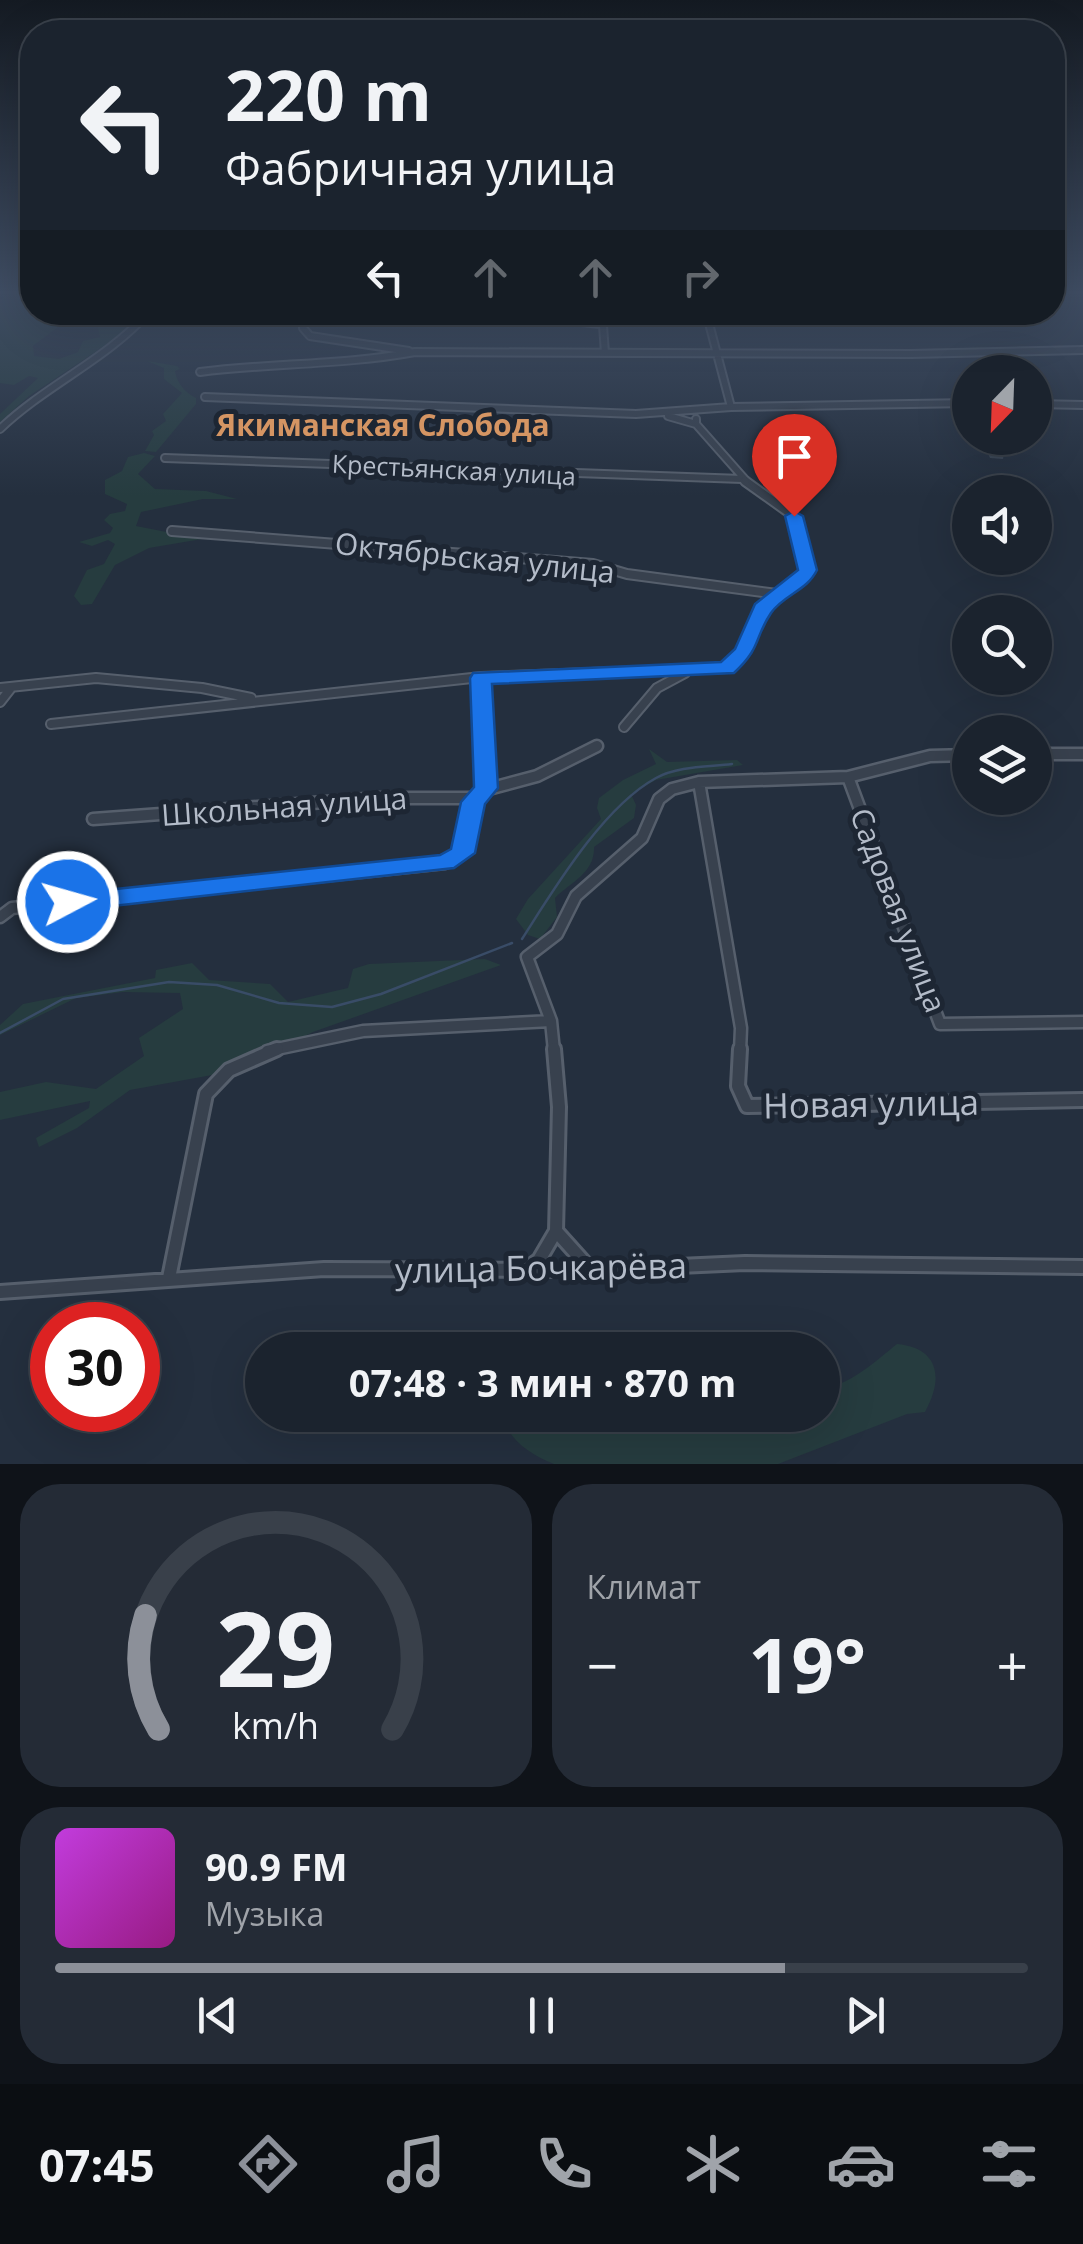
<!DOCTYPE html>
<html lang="ru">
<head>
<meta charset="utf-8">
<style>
	body { margin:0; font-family:"Open Sans",sans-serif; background:#242b36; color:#f1f3f6; height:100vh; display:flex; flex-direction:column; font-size:38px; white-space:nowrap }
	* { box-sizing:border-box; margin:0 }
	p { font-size:32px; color:#a0a4aa }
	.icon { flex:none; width:55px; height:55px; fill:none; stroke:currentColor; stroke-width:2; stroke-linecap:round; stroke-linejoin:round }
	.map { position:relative; height:1464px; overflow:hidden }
	.side { display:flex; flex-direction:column; gap:20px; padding:20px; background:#0f1319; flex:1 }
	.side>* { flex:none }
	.banner { position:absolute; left:20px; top:20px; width:1045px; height:305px; border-radius:40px; box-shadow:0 10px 40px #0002,0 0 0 2px #39404a; background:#1b232e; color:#f1f3f6; overflow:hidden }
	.needle { width:65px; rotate:203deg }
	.controls { position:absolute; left:952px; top:355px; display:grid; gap:20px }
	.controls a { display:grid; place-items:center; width:100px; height:100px; border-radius:50%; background:#1b232e; box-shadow:0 10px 40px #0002,0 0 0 2px #39404a; font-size:50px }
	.speed { position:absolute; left:30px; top:1302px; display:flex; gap:20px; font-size:50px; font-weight:700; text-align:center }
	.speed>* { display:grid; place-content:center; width:130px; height:130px; border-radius:50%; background:#1b232e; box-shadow:0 10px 40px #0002,0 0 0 2px #39404a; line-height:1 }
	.speed .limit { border:15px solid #d22; background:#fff; color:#111 }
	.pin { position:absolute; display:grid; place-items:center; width:85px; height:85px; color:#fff; margin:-102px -42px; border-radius:50% 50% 50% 0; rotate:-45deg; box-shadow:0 0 10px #0007 }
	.pin .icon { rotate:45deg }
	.me { position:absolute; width:110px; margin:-55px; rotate:84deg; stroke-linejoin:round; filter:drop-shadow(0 0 8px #0008) }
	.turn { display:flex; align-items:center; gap:35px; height:210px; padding:0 40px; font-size:45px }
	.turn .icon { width:130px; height:130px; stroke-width:2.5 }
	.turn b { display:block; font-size:70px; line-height:85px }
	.lanes { display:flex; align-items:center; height:95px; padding:0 40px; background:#0003; justify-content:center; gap:50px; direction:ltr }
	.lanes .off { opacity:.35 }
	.big { font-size:75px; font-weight:700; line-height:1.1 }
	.side .widget { flex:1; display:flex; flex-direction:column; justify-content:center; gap:15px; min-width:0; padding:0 35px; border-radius:40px; background:#242b36 }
	.side .dial { align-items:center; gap:0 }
	.dial svg { height:260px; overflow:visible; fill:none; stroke:#39404a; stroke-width:7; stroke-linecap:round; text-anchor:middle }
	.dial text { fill:#f1f3f6; stroke:none }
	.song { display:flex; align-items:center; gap:30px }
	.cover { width:120px; height:120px; border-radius:15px; background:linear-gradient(135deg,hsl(290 70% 55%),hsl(310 70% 35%)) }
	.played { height:10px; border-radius:5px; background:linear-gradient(90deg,#8c9099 75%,#39404a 75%) }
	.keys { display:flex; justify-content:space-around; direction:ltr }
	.heat { display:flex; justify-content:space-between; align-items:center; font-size:55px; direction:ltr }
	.side .tiles { flex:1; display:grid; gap:20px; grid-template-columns:1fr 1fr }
	.widget:last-child { grid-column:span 2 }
	.trip { position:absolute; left:245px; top:1332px; width:595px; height:100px; border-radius:50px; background:#1b232e; box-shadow:0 10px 40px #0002,0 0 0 2px #39404a; font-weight:700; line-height:100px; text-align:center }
	.tab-bar { display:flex; height:160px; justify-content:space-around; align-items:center; background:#0b0e12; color:#a0a4aa }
	.tab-bar .icon { width:70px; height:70px }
	.tab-bar .current { color:#8c9099 }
	.tab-bar b { font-size:45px; color:#f1f3f6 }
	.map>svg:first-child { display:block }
	.green { fill:#263c3f }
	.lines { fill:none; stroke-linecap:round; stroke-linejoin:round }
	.stream { stroke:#394c67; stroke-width:2.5 }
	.minor-far3-casing { stroke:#565f6c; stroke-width:10 }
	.minor-far2-casing { stroke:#565f6c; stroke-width:12 }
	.minor-far1-casing { stroke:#565f6c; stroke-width:15 }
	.minor-casing { stroke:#565f6c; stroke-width:18 }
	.minor-far3 { stroke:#38414e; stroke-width:6 }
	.minor-far2 { stroke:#38414e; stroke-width:8 }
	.minor-far1 { stroke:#38414e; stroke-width:10 }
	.minor { stroke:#38414e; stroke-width:12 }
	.wall { fill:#3b4654 }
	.building { fill:#455162; stroke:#303945; stroke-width:2.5 }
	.route { fill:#1a73e8; stroke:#114b97; stroke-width:2.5 }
	.labels { text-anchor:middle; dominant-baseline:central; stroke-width:10; stroke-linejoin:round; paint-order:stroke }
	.far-street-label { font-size:25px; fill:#b4bcc9; stroke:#1d2633 }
	.far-quarter-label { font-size:30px; font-weight:bold; fill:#d59563; stroke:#1d2633 }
	.street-label { font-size:30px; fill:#b4bcc9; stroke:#1d2633 }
	.near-street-label { font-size:35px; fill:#b4bcc9; stroke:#1d2633 }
</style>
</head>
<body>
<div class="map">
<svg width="1083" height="1464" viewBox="0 0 1083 1464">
	<rect width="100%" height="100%" fill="#242f3e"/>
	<path class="green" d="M14 291H32V312L68 313 55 320 58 327 33 346 34 356 59 359 78 352 83 341 100 337 98 328 107 313H141L125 332 29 396 0 422V414L38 378 29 376 14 385 0 383V300Z
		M147 361 177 366 180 369 175 371C177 384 186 393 196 398V404L156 452 145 451 154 435 152 431 166 421 163 414 182 393 164 379V368Z
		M144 453 155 456 138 474 155 489 206 491 237 499H203L141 512 136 526 202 539 149 548 115 565 92 604 81 605 74 596 87 570 104 564 115 544 108 540 92 546 79 542 110 533 113 528 104 520 110 514 125 511 127 504 105 494V480L122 471 128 457Z
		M649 749 667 762 737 760 743 765 656 780 631 794 636 805 634 818 594 847C595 873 571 882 555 898L557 917 540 939 528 935 516 919 528 899 601 819 597 808 599 798 623 780 656 764Z
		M485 959 501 965 313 1032 234 1071 130 1090 77 1128 39 1147 36 1138 89 1108 90 1101 0 1120V1092L46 1082 96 1089 144 1056 139 1038 183 1009 180 993 123 992 76 998 0 1035V1025L23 1004 155 978 156 970 192 963 209 980 270 984 288 1002 348 988 353 969 369 964Z
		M897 1344C939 1348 944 1378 925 1412L907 1414 778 1464H554C530 1454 509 1441 502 1415H607L631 1426 638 1415 800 1422 801 1415H822L823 1388C849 1386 877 1360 897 1344Z"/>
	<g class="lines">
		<path class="stream" d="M522 939C554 889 603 807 656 778 678 766 707 767 732 764
			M0 1033 63 999 169 982 217 985 279 1003 332 1007 381 994 512 943"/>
		<g class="minor-far3-casing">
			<path id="minor-far3" d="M309 312 303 328 310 336 409 351
				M489 312 600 324
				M602 312 605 353
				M706 312 731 407
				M200 372C272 363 344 365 415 352L911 354 1083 350
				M205 397 636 414 731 407 970 403
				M1035 404 1083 405
				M668 416 696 424V419
				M696 424 749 484
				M0 429C46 385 106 360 149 312
				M165 458 742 479"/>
		</g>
		<g class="minor-far2-casing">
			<path id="minor-far2" d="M172 531 593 564 627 574 777 594
				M481 677 484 731
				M0 688 96 678 202 688 251 698
				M0 702 11 688
				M51 724 481 677 727 668 742 651 764 606 807 570 794 516 745 481
				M624 727 657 688 685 673"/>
		</g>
		<g class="minor-far1-casing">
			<path id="minor-far1" d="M484 729 487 788
				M1035 754H1083
				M848 777 940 1024 1083 1022
				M699 782 741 1028 740 1051
				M93 819 379 798H475
				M0 917 12 908 445 863 463 853 466 826 473 802 481 791 537 776 597 746
				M551 1021 554 1051
				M267 1051 363 1031 551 1021 527 957 557 934 576 896 642 838 659 799 672 789 699 782 848 777 930 756 970 755"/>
		</g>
		<g class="minor-casing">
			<path id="minor" d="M554 1049 559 1107 556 1231 591 1270
				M740 1049 738 1086 747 1106 1083 1100
				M524 1271 539 1260 556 1231
				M169 1278 206 1094 229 1070 277 1049
				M0 1292 324 1269 591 1270 745 1263 1083 1267"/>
		</g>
		<use href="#minor-far3" class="minor-far3"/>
		<use href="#minor-far2" class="minor-far2"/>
		<use href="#minor-far1" class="minor-far1"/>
		<use href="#minor" class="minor"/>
	</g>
	<path class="wall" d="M984 438 1004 453 1003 459 990 458 983 442Z"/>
	<path class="building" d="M984 438H996L1004 453H992Z"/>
	<linearGradient id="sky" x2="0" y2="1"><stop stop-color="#141a22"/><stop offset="0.59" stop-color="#3f4d63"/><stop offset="1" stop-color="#3f4d63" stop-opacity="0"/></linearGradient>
	<rect width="1083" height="496" fill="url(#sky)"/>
	<path class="route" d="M794 511 803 516 817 570C807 591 783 595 771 613 754 638 762 647 734 673L492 684 498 788 485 804 475 853 454 868 68 911 59 909 55 902 59 896 68 894 440 855 451 849 461 802 474 787 470 678 473 673 721 662 735 649 755 604 798 570 785 516Z"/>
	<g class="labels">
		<g class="far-street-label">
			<text transform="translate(454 469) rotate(3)">Крестьянская улица</text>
		</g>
		<g class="far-quarter-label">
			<text x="383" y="424">Якиманская Слобода</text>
		</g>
		<g class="street-label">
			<text transform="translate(475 557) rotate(6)">Октябрьская улица</text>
			<text transform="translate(284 806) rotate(-4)">Школьная улица</text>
			<text transform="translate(899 910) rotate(69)">Садовая улица</text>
		</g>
		<g class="near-street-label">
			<text transform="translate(871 1103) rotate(-1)">Новая улица</text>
			<text transform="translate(541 1267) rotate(-1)">улица Бочкарёва</text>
		</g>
	</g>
</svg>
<div class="controls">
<a><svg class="needle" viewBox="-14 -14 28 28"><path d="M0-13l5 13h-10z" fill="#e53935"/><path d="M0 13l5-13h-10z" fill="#a0a4aa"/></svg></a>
<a><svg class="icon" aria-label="sound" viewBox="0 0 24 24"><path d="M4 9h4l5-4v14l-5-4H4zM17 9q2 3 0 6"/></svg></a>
<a><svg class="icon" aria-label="search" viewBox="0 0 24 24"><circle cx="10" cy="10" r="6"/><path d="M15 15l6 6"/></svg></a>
<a><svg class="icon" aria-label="layers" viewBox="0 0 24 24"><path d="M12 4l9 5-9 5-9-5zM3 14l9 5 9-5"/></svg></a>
</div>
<div class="speed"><div class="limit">30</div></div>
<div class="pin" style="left:794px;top:516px;background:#d93025"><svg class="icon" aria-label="arrive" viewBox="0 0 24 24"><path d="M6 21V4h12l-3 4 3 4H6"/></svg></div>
<svg class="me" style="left:68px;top:902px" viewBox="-20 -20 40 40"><circle r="17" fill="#1a73e8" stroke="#fff" stroke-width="3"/><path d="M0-11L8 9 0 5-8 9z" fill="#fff"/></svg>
<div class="trip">07:48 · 3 мин · 870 m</div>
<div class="banner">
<div class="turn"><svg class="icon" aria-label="left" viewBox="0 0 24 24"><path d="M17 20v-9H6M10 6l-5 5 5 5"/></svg><div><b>220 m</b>Фабричная улица</div></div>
<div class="lanes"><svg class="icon" aria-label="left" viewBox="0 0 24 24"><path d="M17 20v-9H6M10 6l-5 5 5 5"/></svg><svg class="icon off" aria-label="ahead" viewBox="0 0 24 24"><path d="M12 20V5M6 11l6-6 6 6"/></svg><svg class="icon off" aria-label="ahead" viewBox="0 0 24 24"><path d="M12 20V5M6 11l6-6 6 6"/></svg><svg class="icon off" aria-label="right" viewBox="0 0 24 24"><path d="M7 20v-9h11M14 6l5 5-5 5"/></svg></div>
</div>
</div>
<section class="side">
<div class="tiles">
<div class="widget dial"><svg viewBox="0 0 100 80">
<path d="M14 69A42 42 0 1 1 86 69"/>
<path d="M14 69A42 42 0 0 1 10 34" stroke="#8c9099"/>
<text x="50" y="56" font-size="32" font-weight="700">29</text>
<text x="50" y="72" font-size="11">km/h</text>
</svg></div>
<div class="widget"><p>Климат</p>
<div class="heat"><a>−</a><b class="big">19°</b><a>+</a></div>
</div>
<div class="widget">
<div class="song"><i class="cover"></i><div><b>90.9 FM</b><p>Музыка</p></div></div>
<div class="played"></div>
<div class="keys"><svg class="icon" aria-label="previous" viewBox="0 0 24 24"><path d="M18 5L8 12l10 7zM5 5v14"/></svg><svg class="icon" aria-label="pause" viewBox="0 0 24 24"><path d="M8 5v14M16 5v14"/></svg><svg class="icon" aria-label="next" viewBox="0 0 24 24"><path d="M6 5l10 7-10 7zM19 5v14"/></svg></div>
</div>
</div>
</section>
<nav class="tab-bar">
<b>07:45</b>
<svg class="icon current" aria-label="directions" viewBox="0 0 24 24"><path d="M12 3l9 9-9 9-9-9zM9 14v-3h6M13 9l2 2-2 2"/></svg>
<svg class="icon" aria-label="music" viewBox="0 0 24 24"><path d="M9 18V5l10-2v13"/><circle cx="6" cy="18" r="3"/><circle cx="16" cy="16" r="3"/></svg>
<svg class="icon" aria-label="phone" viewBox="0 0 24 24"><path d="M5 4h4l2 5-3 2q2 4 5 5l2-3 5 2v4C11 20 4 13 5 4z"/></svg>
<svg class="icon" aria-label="climate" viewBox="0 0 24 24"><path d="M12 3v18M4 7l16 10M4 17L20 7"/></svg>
<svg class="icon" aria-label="car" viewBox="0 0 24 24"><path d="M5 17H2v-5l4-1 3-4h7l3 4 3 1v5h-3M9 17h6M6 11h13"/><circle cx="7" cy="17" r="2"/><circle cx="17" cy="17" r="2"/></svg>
<svg class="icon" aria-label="filters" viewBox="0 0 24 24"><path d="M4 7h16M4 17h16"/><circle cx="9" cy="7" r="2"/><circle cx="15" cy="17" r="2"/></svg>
</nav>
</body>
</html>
